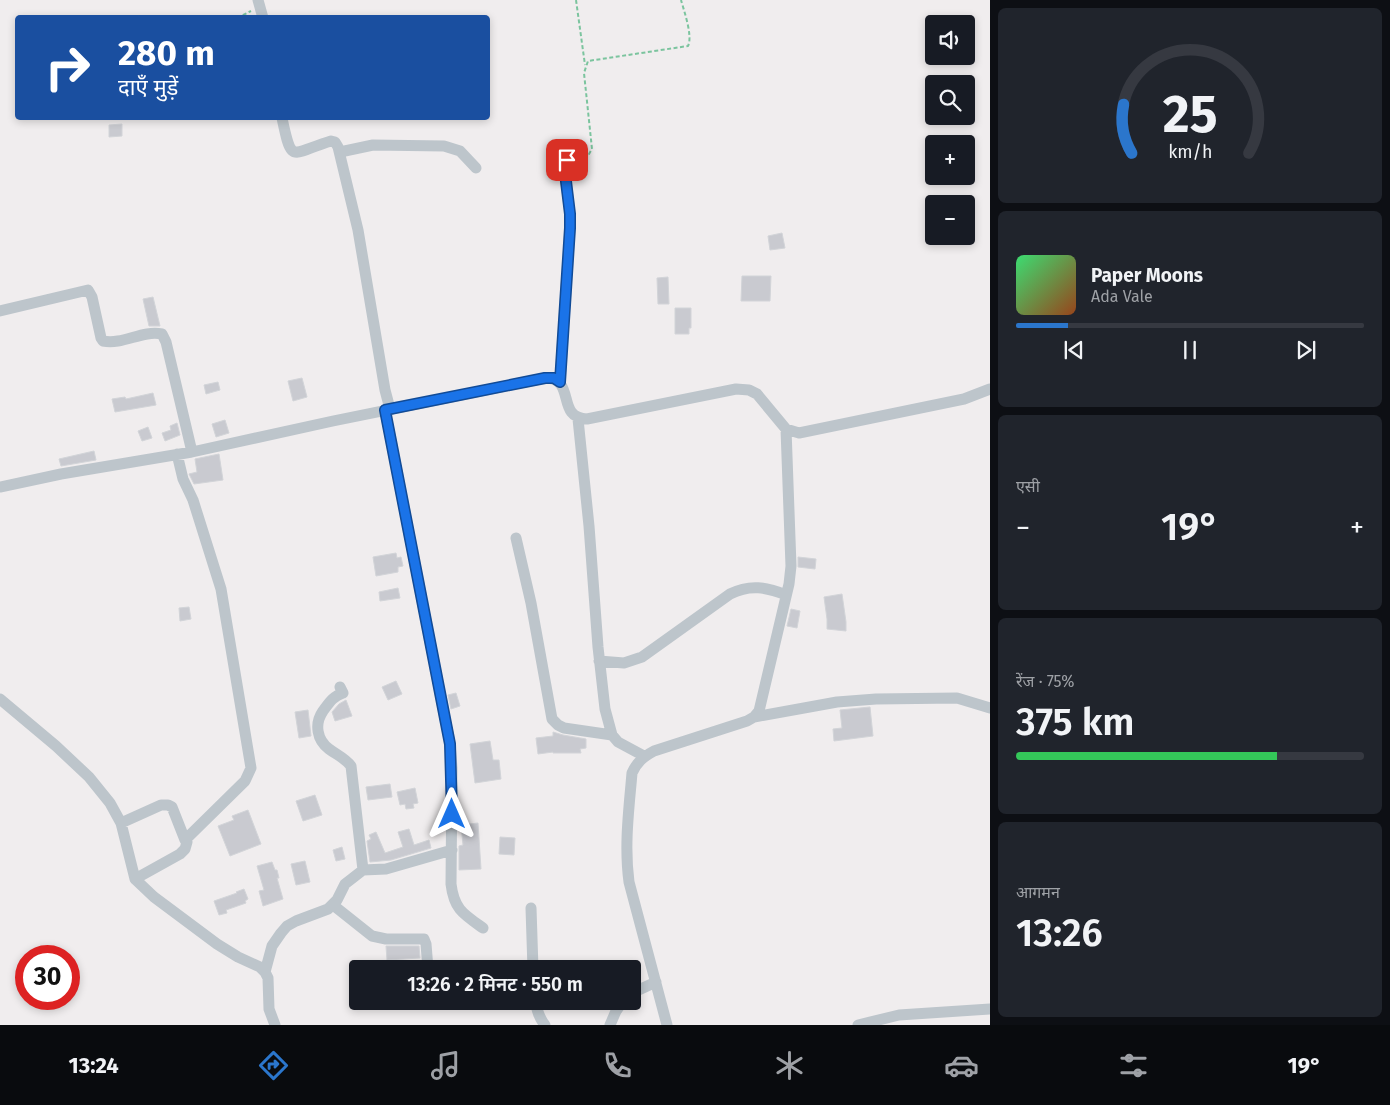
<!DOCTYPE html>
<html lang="hi">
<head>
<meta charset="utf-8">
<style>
	body { margin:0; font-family:"Fira Sans","Noto Sans Devanagari",sans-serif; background:#20242c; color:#f1f3f6; height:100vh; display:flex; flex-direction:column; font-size:19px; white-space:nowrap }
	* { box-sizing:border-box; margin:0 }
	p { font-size:16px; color:#9ea1a6 }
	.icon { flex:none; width:28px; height:28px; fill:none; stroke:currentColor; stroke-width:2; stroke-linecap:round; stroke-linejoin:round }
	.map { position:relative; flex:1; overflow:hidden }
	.drawer { display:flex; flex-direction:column; gap:8px; padding:8px; background:#0d0f14; width:400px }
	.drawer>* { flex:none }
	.hud { position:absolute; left:15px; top:15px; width:475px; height:105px; border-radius:5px; box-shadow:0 2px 8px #0003; background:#1a4fa0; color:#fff; overflow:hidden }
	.fabs { position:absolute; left:925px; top:15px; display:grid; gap:10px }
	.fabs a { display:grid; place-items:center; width:50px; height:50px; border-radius:5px; background:#171b24; box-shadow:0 2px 8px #0003; font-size:25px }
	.speed { position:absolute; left:15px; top:945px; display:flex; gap:10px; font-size:25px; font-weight:700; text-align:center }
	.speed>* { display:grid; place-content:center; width:65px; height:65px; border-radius:50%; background:#171b24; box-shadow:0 2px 8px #0003; line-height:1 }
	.speed .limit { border:8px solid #d22; background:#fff; color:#111 }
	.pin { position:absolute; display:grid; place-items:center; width:42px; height:42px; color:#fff; margin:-21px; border-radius:10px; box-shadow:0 2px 8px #0006 }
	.me { position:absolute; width:55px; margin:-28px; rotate:0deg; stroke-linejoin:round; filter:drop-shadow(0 0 4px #0008) }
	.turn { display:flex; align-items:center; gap:18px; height:105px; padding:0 20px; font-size:22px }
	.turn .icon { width:65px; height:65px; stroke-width:2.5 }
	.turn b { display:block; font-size:35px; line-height:42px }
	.big { font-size:38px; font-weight:600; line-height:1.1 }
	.drawer .card { flex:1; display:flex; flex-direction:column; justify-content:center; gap:8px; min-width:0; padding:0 18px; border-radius:8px; background:#20242c }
	.drawer .dial { align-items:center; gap:0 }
	.dial svg { height:130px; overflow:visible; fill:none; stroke:#363941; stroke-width:7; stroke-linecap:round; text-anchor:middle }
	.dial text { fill:#f1f3f6; stroke:none }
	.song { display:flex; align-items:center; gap:15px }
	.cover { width:60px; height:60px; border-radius:8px; background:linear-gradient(135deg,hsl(140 70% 55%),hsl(20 70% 35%)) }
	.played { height:5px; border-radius:2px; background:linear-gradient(90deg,#2b76cc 15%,#363941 15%) }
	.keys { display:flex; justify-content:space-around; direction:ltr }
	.heat { display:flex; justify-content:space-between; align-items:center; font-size:28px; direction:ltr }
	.charge { height:8px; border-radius:4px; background:linear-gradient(90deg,#34c759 75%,#363941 0) }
	.trip { position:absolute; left:349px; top:960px; width:292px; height:50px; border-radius:5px; background:#171b24; box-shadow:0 2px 8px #0003; font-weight:600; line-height:50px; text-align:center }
	.tab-bar { display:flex; height:80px; justify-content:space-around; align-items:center; background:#090b0e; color:#9ea1a6 }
	.tab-bar .icon { width:35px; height:35px }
	.tab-bar .active { color:#2b76cc }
	.tab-bar b { font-size:22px; color:#f1f3f6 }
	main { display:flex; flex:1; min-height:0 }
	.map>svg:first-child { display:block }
	.building { fill:#c9cad0; stroke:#d2d4d8 }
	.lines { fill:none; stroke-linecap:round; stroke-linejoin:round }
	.path { stroke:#7bc49e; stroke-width:2; stroke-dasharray:4 2.5; stroke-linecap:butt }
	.street { stroke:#bdc5cb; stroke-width:11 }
	.route-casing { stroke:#114b97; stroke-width:12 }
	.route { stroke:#1a73e8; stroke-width:9 }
</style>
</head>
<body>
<main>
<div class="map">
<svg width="990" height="1025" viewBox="0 0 990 1025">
	<rect width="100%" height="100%" fill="#f0edee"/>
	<path class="building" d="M122 124V136L109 137V125Z
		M782 233 785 248 770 250 768 236Z
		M742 276H771L770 301H741Z
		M668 277 669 304H658L657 278Z
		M153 297 160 326H149L143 299Z
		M675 308H691V328H689V334H675Z
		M302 378 307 397 293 401 288 381Z
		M218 382 220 390 206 394 204 385Z
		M153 393 156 405 115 412 112 399 125 397 126 399Z
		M225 420 229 433 216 437 212 424Z
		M177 423 180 435 165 441 162 433 171 430 170 426Z
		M148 427 152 438 142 441 138 431Z
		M94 451 96 460 61 466 59 459Z
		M219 454 223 480 194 484 189 474 197 472 195 459Z
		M396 553 397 558 401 557 403 566 398 567V572L376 576 373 557Z
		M798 557 816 559 815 569 798 567Z
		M398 588 400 598 380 601 379 592Z
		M842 594 846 622V631L827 629V619L824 597Z
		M189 607 191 619 180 621 179 608Z
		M791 609 800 611 797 628 787 626Z
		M396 681 402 694 388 700 382 687Z
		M456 693 460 706 451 709 448 695Z
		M346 700 352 716 335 721 332 712 339 704Z
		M870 707 873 736 834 741 833 729 842 728 840 710Z
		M308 710 311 736 299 738 295 712Z
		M553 732 563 735 586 739V748L580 749 581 753H553V752L538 754 536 738 553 736Z
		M490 741 493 760H499L501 779 475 783 470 744Z
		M390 784 392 797 368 800 366 787Z
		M415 788 418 803 413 804 414 808 406 809 405 804 400 805 397 792Z
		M315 795 322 815 303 821 296 801Z
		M248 810 261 844 230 856 218 826 234 820 232 816Z
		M478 823 481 869 459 870V846L463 845 461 825Z
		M409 829 414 845 429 840 431 848 391 860 370 862 367 841 371 839 369 835 376 832 385 853 403 847 398 832Z
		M500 837 515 838 514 855 499 854Z
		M342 847 345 859 336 861 333 850Z
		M305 861 310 882 296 885 291 864Z
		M272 862 275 870H277L279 878H277L283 899 263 906 259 891 264 890 257 866Z
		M244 889 248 899 245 901 246 903 226 910 227 913 219 915 214 901 237 893 236 892Z
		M386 946H419L420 958 387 960Z"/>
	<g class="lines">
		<path class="path" d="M576 0 585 65
			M237 18 251 11
			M125 118V119
			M576 158 589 154 592 149 584 73 588 61 688 46C693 36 684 11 681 0"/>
		<path class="street" d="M258 0 263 18
			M282 118C292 166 291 153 331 141L335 142 338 147 358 230 385 390 390 409
			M340 152 373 145 444 146 460 151 476 168
			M0 311 88 290 92 297 101 338 103 341C123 345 142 330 162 334L166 342 192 452
			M560 382 570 228V214L564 165V162L567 160
			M385 410 450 744 452 768 451 884C454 909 463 914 483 928
			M578 419 589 526 598 647 605 709 612 735 618 742 644 756
			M0 487 61 474 192 452 333 421 545 378C577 378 555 418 587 419L736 389 749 390 757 394 786 429 799 433 964 399 990 389
			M516 538 531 603 552 719 558 725 564 728 612 735
			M599 661 624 663 642 657 730 594C750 584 766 587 786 595
			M340 687 343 693C333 696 329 703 323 711 314 724 317 740 329 749 337 755 345 758 351 766L363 870
			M0 699 56 746 89 777 110 803 121 823 135 879 154 897 217 944 238 957 260 967 265 972 268 978 269 1009 275 1025
			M754 717 837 702 876 699 957 698 990 708
			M121 823 161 805H168L172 807 185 840
			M135 879 180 854 185 849 187 842 185 840 245 781 251 768 221 589 193 500 183 479 177 454
			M333 905 372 936 386 939H424L426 944 428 969
			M531 908 533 969
			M265 972 272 946 281 933 287 926 296 921 328 909 337 900 345 884 363 870 386 869 452 850
			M632 993 656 982
			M432 1001 436 1004 493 1001
			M535 1001C537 1010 539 1018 545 1025
			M610 1025 616 1011 623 1001
			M667 1025 629 882C624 845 629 809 632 773 637 762 643 757 654 751L747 721 754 717 759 711 789 584 791 566 786 429
			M858 1025 899 1015 990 1009"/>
	</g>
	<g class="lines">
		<g class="route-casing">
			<path id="route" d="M452 814 450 744 385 410 545 378H554L560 382 570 228V214L564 165V162L567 160"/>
		</g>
		<use href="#route" class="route"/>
	</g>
</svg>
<div class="fabs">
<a><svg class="icon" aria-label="sound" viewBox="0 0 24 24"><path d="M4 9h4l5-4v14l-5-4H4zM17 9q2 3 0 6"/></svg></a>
<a><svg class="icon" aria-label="search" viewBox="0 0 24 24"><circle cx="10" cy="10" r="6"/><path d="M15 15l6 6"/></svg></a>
<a>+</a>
<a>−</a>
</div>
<div class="speed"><div class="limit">30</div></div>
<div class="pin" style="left:567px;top:160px;background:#d93025"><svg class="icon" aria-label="arrive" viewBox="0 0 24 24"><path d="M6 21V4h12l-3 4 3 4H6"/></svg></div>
<svg class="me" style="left:452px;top:814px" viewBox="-20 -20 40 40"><path d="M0-17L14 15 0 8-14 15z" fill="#1a73e8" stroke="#fff" stroke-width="4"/></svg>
<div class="trip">13:26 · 2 मिनट · 550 m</div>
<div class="hud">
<div class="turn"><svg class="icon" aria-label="right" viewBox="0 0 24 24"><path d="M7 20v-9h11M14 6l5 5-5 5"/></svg><div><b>280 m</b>दाएँ मुड़ें</div></div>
</div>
</div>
<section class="drawer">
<div class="card dial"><svg viewBox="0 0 100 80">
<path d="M14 69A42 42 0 1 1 86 69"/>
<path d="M14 69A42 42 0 0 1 9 39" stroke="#2b76cc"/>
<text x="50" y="56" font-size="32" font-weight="700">25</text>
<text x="50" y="72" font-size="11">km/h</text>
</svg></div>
<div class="card">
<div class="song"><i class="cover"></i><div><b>Paper Moons</b><p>Ada Vale</p></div></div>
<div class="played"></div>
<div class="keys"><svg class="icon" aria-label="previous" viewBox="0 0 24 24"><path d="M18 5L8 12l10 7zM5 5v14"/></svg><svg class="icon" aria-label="pause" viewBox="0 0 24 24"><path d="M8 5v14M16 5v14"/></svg><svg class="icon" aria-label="next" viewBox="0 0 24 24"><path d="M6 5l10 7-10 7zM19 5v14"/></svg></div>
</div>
<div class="card"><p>एसी</p>
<div class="heat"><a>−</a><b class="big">19°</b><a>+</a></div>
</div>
<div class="card"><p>रेंज · 75%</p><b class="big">375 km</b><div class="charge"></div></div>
<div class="card"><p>आगमन</p><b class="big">13:26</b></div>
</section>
</main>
<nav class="tab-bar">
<b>13:24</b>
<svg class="icon active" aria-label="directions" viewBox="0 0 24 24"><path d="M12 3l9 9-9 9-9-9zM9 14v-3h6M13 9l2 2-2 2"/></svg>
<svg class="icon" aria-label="music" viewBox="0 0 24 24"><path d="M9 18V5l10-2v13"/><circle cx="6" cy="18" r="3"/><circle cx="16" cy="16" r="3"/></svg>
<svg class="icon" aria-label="phone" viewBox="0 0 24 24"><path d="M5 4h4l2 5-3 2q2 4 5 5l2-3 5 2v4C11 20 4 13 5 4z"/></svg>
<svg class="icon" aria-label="climate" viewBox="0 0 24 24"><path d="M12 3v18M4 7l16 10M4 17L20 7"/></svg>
<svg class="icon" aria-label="car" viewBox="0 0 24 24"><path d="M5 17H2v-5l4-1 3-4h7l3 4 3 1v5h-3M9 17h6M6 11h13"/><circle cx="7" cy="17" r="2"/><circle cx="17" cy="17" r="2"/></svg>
<svg class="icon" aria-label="filters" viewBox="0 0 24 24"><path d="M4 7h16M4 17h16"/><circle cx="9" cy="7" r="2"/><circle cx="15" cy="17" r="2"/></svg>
<b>19°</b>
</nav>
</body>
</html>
